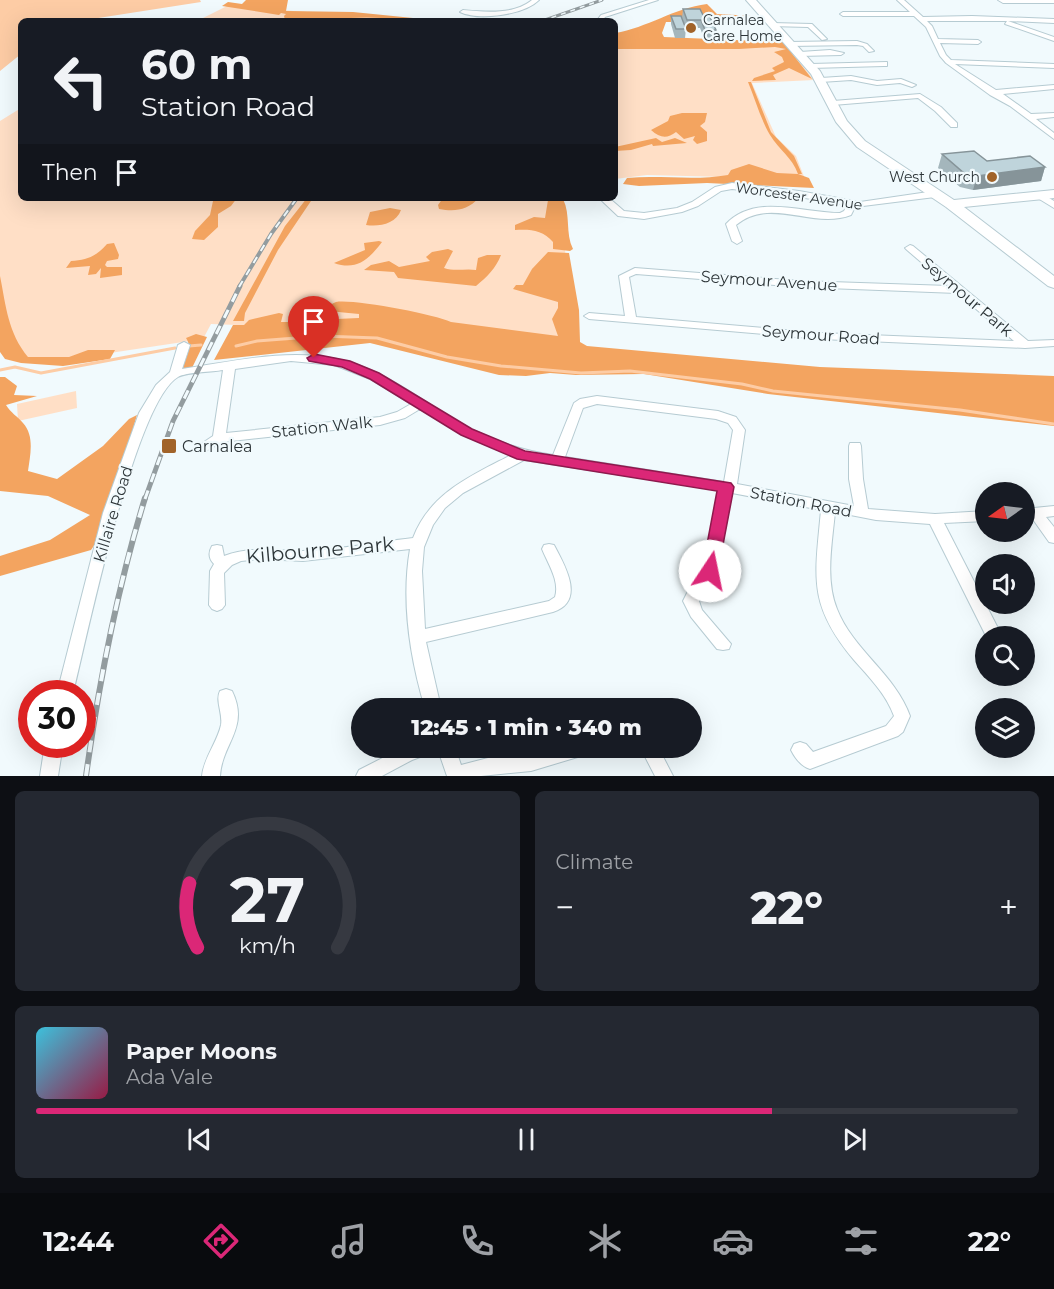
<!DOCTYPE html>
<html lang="en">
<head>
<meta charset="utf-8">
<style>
	body { margin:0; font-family:Montserrat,sans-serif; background:#242831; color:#f1f3f6; height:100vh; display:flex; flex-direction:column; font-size:22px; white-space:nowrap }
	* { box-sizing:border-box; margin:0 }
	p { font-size:20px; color:#9ea1a6 }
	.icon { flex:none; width:33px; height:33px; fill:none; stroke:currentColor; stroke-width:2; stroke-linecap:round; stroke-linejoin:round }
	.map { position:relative; height:776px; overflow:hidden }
	.drawer { display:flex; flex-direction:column; gap:15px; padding:15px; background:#0d0f14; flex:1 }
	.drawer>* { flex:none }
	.hud { position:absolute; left:18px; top:18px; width:600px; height:183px; border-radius:9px; box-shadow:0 6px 24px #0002; background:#171b24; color:#f1f3f6; overflow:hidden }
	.needle { width:39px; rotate:256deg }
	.controls { position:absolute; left:975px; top:482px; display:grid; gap:12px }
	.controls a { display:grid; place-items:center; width:60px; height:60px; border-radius:50%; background:#171b24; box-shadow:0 6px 24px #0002; font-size:30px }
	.speed { position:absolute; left:18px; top:680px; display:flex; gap:12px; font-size:30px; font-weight:700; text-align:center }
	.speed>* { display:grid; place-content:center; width:78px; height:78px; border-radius:50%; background:#171b24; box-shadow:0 6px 24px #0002; line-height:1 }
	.speed .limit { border:9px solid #d22; background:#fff; color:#111 }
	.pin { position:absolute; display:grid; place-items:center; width:51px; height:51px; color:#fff; margin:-62px -26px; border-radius:50% 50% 50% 0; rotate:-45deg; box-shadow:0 0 6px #0007 }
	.pin .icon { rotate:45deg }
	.me { position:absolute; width:66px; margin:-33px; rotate:11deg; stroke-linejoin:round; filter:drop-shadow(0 0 4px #0008) }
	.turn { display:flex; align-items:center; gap:21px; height:126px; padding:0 24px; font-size:27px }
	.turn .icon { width:78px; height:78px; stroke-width:2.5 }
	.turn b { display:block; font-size:42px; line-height:51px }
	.then { display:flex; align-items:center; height:57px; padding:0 24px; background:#0003; gap:12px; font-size:22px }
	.big { font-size:45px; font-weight:800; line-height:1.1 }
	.drawer .widget { flex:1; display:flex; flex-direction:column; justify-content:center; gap:9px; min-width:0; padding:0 21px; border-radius:9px; background:#242831 }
	.drawer .dial { align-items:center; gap:0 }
	.dial svg { height:156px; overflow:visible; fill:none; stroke:#363941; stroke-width:7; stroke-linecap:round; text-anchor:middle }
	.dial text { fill:#f1f3f6; stroke:none }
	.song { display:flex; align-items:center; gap:18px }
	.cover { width:72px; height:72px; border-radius:9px; background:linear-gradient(135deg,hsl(190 70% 55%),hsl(340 70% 35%)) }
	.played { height:6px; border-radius:3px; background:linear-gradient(90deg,#db2777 75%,#363941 75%) }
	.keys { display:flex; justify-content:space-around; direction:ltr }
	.heat { display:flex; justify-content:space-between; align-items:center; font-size:33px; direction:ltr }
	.drawer .tiles { flex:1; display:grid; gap:15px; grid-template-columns:1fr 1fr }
	.widget:last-child { grid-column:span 2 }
	.trip { position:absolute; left:351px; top:698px; width:351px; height:60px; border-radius:30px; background:#171b24; box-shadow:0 6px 24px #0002; font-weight:800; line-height:60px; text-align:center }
	.tabs { display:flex; height:96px; justify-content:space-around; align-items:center; background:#090b0e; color:#9ea1a6 }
	.tabs .icon { width:42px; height:42px }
	.tabs .on { color:#db2777 }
	.tabs b { font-size:27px; color:#f1f3f6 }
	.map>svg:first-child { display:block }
	.green { fill:#ffdfc6 }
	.forest { fill:#f3a460 }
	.water { fill:#fdcca5 }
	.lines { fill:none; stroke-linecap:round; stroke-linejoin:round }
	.stream { stroke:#fdcca5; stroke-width:3 }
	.street-casing { stroke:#b6cbd2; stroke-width:2 }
	.secondary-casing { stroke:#b6cbd2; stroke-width:2 }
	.street { fill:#fff; fill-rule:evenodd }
	.secondary { fill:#fff; fill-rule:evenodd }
	.rail-far3-casing { stroke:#939c9f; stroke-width:3 }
	.rail-far2-casing { stroke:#939c9f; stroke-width:4 }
	.rail-far1-casing { stroke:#939c9f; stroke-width:5 }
	.rail-casing { stroke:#939c9f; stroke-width:6 }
	.rail-far3 { stroke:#f1fafd; stroke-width:1.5; stroke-dasharray:5; stroke-linecap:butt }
	.rail-far2 { stroke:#f1fafd; stroke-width:2; stroke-dasharray:7; stroke-linecap:butt }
	.rail-far1 { stroke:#f1fafd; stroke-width:3; stroke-dasharray:9; stroke-linecap:butt }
	.rail { stroke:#f1fafd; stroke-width:4; stroke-dasharray:12; stroke-linecap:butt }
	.wall { fill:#a4b6bc }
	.shaded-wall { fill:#869499 }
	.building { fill:#bfd4db; stroke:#869499; stroke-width:1.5 }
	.route { fill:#db2777; stroke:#8e194d; stroke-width:1.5 }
	.poi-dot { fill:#a16329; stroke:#f1fafd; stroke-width:2 }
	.labels { text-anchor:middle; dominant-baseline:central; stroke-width:4.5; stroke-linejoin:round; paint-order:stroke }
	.far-poi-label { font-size:14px; fill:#2d3538; stroke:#f1fafd; text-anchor:start }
	.far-street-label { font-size:14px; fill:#2d3538; stroke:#f1fafd }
	.street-label { font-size:16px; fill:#2d3538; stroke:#f1fafd }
	.poi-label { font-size:16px; fill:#2d3538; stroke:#f1fafd; text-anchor:start }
	.near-street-label { font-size:20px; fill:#2d3538; stroke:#f1fafd }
</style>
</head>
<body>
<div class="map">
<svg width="1054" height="776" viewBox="0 0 1054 776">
	<rect width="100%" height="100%" fill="#f1fafd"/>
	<path class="green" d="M227 6 424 21H197Z
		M615 43H784L814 80 752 83 776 137 796 156 805 179 647 175 615 179Z
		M21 108V198H561L572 338 211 324 203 339 70 359 32 362 0 326V121Z
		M76 391 77 408 18 421 17 404Z"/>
	<path class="forest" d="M246 0H288L286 11 353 12 443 21 395 19 396 21H376L381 18C348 15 318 24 285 20L284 16 286 14 281 13 279 15 222 6 228 2 242 4Z
		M707 4 717 14 755 16 757 18 684 17 678 19V22H666L662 33 664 37 783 42 812 79 789 68 773 75 776 80 752 81 754 78 775 71 772 68 784 62 782 57 774 52 786 49 775 47 739 49H615V33C647 28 674 8 707 4Z
		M748 82H751L771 132 794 156 802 174H798L809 178 814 188 707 183 639 186 623 184 627 178C661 175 695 181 728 175L731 170 749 164 777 173 798 174C792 157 779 150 770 135 761 120 755 99 748 82Z
		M682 113H707L705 122 700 126 707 132V141L697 144 693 140 695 136 684 139 676 132C667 139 660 138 651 130L668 121 670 116Z
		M656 138 662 142 675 138 687 143 653 146 652 144 631 150 615 151V147Z
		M218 198H237L231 206 218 214V227L204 240 192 239 195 231 210 215 213 201Z
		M307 198H313L278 250 245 313 244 321H233L285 226Z
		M443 198H479C467 210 456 212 439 209L438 205Z
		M563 199C571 215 565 233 573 249L570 251 553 249V242C543 230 530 229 515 230V225L534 217 545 218 548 200Z
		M390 208 401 210C396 224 379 227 366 225L370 212Z
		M379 241 382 242C369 259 357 271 334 263L365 250 364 243Z
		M114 243 119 255 118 259 107 261 105 265 107 267H122V275L100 278 101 268 96 274 88 275 90 266 66 268 71 261C87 260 97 256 107 244Z
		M448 249 453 251 444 268C456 272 465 268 476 270L478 258 487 255H501C496 268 487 277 476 286L398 278 394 272 364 270 371 265 389 261 399 267 430 261 426 257 432 252Z
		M548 252 569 253 579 310 580 342 587 346 820 367 1054 376V426L768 394 644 374 576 375 550 373 526 376 499 375 370 343 214 360 233 325H244L249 320 279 313 283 314 281 322H315L314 320 359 318V314L328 311 327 307C330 305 333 303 336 302 354 299 433 314 451 322L558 336 552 319 558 308V302L513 289 516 285H523L532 269Z
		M0 276C6 306 8 333 28 357H69L88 350H115L110 359 63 366 21 363 5 359 0 352Z
		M196 334 207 337 192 368 182 369C185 358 193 348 186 338Z
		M0 377H5L17 386 14 395 37 396 6 405C11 413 17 416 23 423 35 436 30 456 28 471L57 479 103 446 129 419 137 415 102 534 91 550 0 576V556L50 540 90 515 48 496 0 491Z"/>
	<path class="water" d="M0 0H200L201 2 79 21H21V54L0 71Z"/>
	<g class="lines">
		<path class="stream" d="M189 346 201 345
			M236 346 257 341 322 336 377 338 447 357 501 366 581 373 630 371 742 384 773 391 960 410 1054 424
			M0 370 15 367 41 373 175 348"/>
		<g class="street-casing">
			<path id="street" d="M532 0H539C524 15 479 21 460 12L463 10C485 12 514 15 532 0Z
				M649 0H658L605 17 603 20 598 19 601 15Z
				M897 0H904L923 17 972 16 1054 19V23L1008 21 1054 37V41L1005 24 1007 21H927L932 26 938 39 978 40 981 42 978 44 940 43 946 55 951 60 1054 64V68L955 64 996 90 1054 85V89L1003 94 1031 114 1054 113V117L1036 119 1054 133V139L1010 106 990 95 946 63 940 56 926 27 914 16H843L840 14 843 12H910Z
				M767 18 769 19V21L732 23 729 26 725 21 728 19Z
				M772 23 812 24 827 39 822 40 808 27 770 26V24Z
				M857 41 867 44 874 51 869 52 863 46 857 45 789 46 786 44 789 42Z
				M830 50 844 53 841 55 800 56 797 54 800 52Z
				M887 62V66H884L811 68 807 66 811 64Z
				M851 76 877 81 901 79 916 85 912 87 900 83 877 85 851 80 821 82 817 80 821 78Z
				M920 94 941 107 957 123V127H951L935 111 918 98 833 105 829 103 833 101Z
				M732 183 799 191 860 202 935 191 940 194 935 197 855 207 851 215C813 230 771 196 736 225L742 241 737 244 732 241 726 224C755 193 803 213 840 213L844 211 847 205 799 197 732 189 721 191 698 206 682 212 644 219 618 216 599 198H609L624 211 644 213 677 208 692 202 715 187Z
				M1039 192 1054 201V208L1036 197V193Z
				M910 245 913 246 1028 341 1054 340V346L1025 348 821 339 589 319 584 316 589 313 625 316 619 276 635 268 801 281 949 286 907 250 905 248ZM636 274 801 287 957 293 1014 341 821 333 636 317 629 277Z
				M184 342 190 345 182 369C232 362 286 348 337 359 387 369 427 406 471 429 497 442 524 451 553 455L574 403 580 399 597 396 718 411 736 417 745 430 737 484 854 506 849 479V446L850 443H860L861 446 863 479 868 509 935 514 986 511V521L944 523 1002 636H986L930 524 876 520 835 512C832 544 825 579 837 609 853 650 895 674 910 716L903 732 898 736 810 769C801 766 795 758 791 750L794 744 800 742 806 744 813 752 886 726 894 716C886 694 869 677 854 660 807 604 815 577 821 510L732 493 717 571 699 601 702 610 731 644 729 649 723 650 717 649 691 617 683 601 689 589 703 571 719 490 524 460 463 493 445 508 433 525 424 547 422 571 425 629 549 601 555 597C560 581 548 564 542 549L544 545 549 544 554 545C565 566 586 601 553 612L426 642 441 708H425C410 658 401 601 410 549L303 561 262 559 241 561 232 565 224 573 225 605 222 609 217 611 212 609 209 605 210 571 214 564C209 559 208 553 212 546L217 545 222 546 224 556C250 546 275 551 302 551 339 550 376 542 413 538 430 493 471 476 511 455L463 435 420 409 405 418 380 425 222 442 206 451H196L195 448 213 436 223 370C213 372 186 372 178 377 135 402 87 637 73 693H57L103 513 139 413 156 385 170 372 178 345ZM291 361 334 365 370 379 411 404 397 412 380 417 226 433 235 369ZM597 404 716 419 728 423 733 430 724 482 565 457 583 408Z
				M1054 506V516L1046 517 1054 527V543L1049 542 1032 518 1024 519V509Z
				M226 689 232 691C250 728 222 743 220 776H202C204 757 217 743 221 725 223 713 215 701 220 691Z
				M45 744H63L58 776H40Z
				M404 747H434L431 753 412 760 382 776H356L359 770Z
				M437 747H455L461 765 488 758 531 755 558 747H594L591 753 531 771 481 776H447Z
				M640 747H658L673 776H655Z"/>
		</g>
		<g class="secondary-casing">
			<path id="secondary" d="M746 0H756L820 71 847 121 865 141 954 200 1054 190V198L964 207 1054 276V288L1048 286 946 207 857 147 836 122 811 74Z
				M998 0H1054V3H1003Z"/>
		</g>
		<use href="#street" class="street"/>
		<use href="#secondary" class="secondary"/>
		<g class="rail-far3-casing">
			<path id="rail-far3" d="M542 21 602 0"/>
		</g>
		<g class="rail-far2-casing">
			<path id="rail-far2" d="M239 287 271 234 297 198"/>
		</g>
		<g class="rail-far1-casing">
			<path id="rail-far1" d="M145 499 173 421 240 286"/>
		</g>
		<g class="rail-casing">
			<path id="rail" d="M86 776C99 682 117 589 145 498"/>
		</g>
		<use href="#rail-far3" class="rail-far3"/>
		<use href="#rail-far2" class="rail-far2"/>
		<use href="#rail-far1" class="rail-far1"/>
		<use href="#rail" class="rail"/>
	</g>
	<path class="wall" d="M683 9 703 15 716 30 715 38H704L700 28H686L682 18Z
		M671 16 686 29 685 38H675L671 24Z
		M942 154 987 161 1045 167 1041 181 973 190 960 187 938 168Z"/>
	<path class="shaded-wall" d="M1045 167 1041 181 973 190 977 176Z"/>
	<path class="building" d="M683 9H700L703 15H709L716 30H705L701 20H687Z
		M671 16H681L686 29H676Z
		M974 151 987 161 1030 156 1045 167 977 176 964 173 942 154Z"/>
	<path class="route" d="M314 354 350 361 379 373 472 429 525 451 731 483 734 487 718 571 716 575 710 577 704 575 702 571 717 491 517 459 461 435 370 379 342 367 309 361 307 358Z"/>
	<g class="poi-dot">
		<circle cx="691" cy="28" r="6"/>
		<circle cx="992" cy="177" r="6"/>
		<rect x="161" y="438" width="16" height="16" rx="3"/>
	</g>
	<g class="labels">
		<g class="far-poi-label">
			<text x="703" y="20">Carnalea<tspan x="703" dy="16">Care Home</tspan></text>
			<text x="980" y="177" text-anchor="end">West Church</text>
		</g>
		<g class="far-street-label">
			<text transform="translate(799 196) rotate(8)">Worcester Avenue</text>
		</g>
		<g class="street-label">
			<text transform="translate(769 281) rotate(4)">Seymour Avenue</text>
			<text transform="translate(967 297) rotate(40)">Seymour Park</text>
			<text transform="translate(821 335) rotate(4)">Seymour Road</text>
			<text transform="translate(322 427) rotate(-6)">Station Walk</text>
			<text transform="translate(801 502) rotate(11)">Station Road</text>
			<text transform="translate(113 514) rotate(-73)">Killaire Road</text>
		</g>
		<g class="poi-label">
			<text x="182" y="446">Carnalea</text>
		</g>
		<g class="near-street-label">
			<text transform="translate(320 550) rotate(-5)">Kilbourne Park</text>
		</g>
	</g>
</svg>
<div class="controls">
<a><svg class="needle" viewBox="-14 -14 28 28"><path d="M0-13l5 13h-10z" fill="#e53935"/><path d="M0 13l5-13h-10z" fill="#9ea1a6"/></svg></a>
<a><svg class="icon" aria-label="sound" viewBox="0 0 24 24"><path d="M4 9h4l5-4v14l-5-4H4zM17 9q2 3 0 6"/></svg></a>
<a><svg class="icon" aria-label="search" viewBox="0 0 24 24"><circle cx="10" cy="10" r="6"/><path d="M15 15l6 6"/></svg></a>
<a><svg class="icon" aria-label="layers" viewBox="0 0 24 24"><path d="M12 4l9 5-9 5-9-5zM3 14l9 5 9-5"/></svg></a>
</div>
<div class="speed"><div class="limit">30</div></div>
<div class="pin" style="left:314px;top:358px;background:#d93025"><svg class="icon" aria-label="arrive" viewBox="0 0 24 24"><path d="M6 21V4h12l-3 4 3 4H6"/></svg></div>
<svg class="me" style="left:710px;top:571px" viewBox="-20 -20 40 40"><circle r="19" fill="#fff"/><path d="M0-13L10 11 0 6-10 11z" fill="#db2777"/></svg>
<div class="trip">12:45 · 1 min · 340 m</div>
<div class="hud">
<div class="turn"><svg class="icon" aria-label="left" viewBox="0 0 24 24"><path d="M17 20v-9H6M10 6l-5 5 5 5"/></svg><div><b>60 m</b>Station Road</div></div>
<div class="then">Then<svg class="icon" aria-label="arrive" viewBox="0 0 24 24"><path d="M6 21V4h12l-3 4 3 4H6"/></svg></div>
</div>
</div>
<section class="drawer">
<div class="tiles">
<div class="widget dial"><svg viewBox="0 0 100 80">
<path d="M14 69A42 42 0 1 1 86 69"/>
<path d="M14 69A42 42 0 0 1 10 36" stroke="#db2777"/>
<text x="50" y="56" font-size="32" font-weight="700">27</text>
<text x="50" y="72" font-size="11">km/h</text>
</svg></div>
<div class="widget"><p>Climate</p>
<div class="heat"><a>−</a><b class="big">22°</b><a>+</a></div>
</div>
<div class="widget">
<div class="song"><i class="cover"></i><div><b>Paper Moons</b><p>Ada Vale</p></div></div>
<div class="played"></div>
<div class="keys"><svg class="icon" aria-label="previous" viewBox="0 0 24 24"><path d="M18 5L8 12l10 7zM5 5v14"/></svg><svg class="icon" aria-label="pause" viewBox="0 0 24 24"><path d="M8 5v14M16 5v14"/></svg><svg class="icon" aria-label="next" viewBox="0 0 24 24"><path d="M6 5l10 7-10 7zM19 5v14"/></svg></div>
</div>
</div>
</section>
<nav class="tabs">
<b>12:44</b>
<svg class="icon on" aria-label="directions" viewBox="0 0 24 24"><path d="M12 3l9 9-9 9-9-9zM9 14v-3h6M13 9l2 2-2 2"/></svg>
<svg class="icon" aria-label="music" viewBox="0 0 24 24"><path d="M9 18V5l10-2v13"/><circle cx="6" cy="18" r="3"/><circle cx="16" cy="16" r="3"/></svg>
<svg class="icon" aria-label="phone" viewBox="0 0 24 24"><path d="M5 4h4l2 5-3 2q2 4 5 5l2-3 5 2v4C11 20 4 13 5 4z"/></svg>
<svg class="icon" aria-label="climate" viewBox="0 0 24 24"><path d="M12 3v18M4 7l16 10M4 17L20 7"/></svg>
<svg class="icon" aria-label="car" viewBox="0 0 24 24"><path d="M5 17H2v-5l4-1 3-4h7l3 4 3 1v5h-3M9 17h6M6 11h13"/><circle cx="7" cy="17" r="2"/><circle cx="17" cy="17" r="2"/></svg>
<svg class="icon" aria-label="filters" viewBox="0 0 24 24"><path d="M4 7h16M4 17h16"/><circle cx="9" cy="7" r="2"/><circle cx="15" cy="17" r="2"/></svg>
<b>22°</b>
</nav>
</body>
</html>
